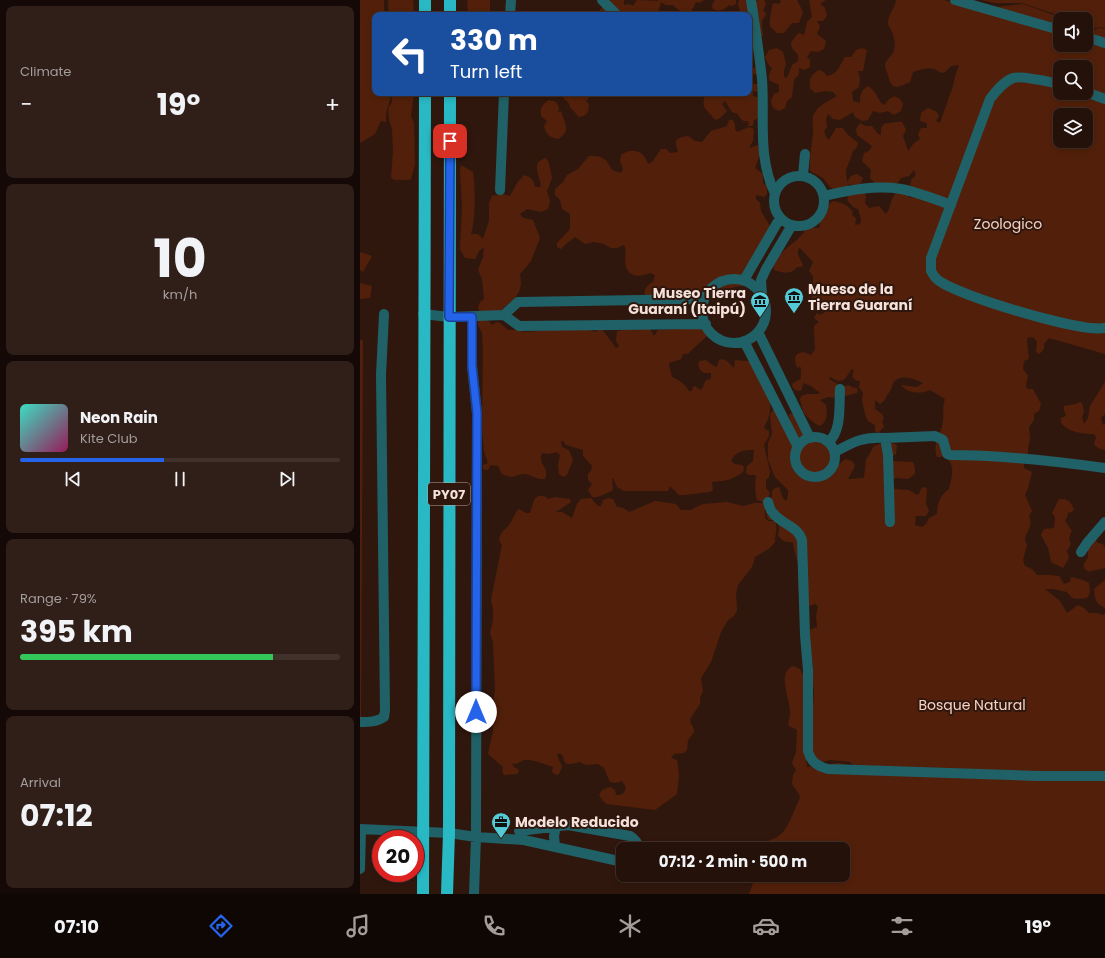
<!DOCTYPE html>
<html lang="en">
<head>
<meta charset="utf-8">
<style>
	body { margin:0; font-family:Poppins,sans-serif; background:#301f18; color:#f1f3f6; height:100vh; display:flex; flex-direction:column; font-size:15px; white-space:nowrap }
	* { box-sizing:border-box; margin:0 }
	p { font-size:13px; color:#a39d9c }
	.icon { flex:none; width:22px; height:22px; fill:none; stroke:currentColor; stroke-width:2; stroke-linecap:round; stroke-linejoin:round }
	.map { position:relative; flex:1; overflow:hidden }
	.side { display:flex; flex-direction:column; gap:6px; padding:6px; background:#140906; width:360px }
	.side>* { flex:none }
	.banner { position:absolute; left:12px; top:12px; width:380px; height:84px; border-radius:8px; box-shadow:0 2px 6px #0003,0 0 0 1px #41312b; background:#1a4fa0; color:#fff; overflow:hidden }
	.controls { position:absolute; left:693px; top:12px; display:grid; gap:8px }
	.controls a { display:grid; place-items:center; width:40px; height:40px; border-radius:8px; background:#24110a; box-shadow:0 2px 6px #0003,0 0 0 1px #41312b; font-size:20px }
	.speed { position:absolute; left:12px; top:830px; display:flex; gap:8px; font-size:20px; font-weight:700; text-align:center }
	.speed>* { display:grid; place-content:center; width:52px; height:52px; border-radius:50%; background:#24110a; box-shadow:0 2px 6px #0003,0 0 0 1px #41312b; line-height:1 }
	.speed .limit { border:6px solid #d22; background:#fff; color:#111 }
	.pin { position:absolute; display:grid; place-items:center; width:34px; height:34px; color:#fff; margin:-17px; border-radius:8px; box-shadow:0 2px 6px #0006 }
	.me { position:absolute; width:44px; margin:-22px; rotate:0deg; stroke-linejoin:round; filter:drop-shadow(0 0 3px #0008) }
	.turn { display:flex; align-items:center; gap:14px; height:84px; padding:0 12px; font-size:18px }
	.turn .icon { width:52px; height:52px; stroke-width:2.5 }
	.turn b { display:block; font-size:28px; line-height:34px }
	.big { font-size:30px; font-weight:700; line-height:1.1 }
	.side .card { flex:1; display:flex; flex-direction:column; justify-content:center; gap:6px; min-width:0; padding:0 14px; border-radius:8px; background:#301f18 }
	.side .dial { align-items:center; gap:0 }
	.dial b { font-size:52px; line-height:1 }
	.song { display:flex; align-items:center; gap:12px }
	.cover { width:48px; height:48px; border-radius:6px; background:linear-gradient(135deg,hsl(170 70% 55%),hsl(330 70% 35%)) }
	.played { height:4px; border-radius:2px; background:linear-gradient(90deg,#2563eb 45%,#41312b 45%) }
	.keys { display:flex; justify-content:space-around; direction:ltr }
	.heat { display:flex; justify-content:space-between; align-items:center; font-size:22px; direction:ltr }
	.charge { height:6px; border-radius:3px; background:linear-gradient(90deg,#34c759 79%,#41312b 0) }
	.trip { position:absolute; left:256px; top:842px; width:234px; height:40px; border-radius:8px; background:#24110a; box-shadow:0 2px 6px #0003,0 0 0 1px #41312b; font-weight:700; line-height:40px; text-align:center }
	.menu { display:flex; height:64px; justify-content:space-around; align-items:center; background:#0e0704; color:#a39d9c }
	.menu .icon { width:28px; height:28px }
	.menu .current { color:#2563eb }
	.menu b { font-size:18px; color:#f1f3f6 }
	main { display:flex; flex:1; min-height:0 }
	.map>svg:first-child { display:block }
	.green { fill:#52200a; fill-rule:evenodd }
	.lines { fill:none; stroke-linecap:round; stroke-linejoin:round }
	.minor { stroke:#206167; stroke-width:10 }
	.highway { stroke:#28b9c5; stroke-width:12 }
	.route-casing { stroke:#184099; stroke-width:10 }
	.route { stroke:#2563eb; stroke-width:7 }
	.labels { text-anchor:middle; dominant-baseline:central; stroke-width:4; stroke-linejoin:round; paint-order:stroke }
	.shield { fill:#30170d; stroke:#b9a49c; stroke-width:1 }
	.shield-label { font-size:13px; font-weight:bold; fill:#f4e1da }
	.park-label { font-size:14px; fill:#f7d2c4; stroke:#30170d }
	.poi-label { font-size:14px; font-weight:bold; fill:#f4e1da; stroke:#30170d; text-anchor:start }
</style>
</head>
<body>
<main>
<section class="side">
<div class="card"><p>Climate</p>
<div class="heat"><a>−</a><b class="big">19°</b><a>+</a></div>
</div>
<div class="card dial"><b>10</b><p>km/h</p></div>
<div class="card">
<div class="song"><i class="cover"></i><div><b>Neon Rain</b><p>Kite Club</p></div></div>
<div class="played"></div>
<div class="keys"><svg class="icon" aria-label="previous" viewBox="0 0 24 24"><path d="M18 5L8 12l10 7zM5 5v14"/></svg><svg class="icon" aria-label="pause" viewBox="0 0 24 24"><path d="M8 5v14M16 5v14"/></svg><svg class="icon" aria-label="next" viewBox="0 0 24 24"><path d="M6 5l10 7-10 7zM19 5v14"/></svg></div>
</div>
<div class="card"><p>Range · 79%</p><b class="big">395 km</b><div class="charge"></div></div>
<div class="card"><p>Arrival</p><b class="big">07:12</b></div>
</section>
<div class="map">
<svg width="745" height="894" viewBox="0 0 745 894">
	<rect width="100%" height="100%" fill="#30170d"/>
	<path class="green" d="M0 0H24V15H15V93H30C31 100 29 103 27 109 26 112 26 118 26 122L21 121 15 134 0 143Z
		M28 0H53L54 15H29Z
		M107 0H130V15H108Z
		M251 0H264V5L269 4 273 6 277 0 298 1V0H344L340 3 336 2 331 12C322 13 319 11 313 5H306L301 2 298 12H305L311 15H294L287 12 278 15 272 12 268 15 249 13 244 14 239 12 242 7Z
		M355 0H376V4L372 6 369 5C363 11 360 12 353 9L352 5Z
		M379 0H390L393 4 398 0H404L406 3 403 11 405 12 406 15C400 21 402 27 403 35L400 40 393 37 389 34 392 25 389 21V15H385V13L380 11 378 5Z
		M420 0H437L443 12 439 23H432L424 33H417C415 31 411 28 410 26 409 23 412 6 413 3L419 4 421 2Z
		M449 0H466L460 4 465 8 467 16 463 21H457L460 26 457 34 466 41 464 49 458 52 451 51 447 57 450 60V67L445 70 439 68V74L434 80 432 97 427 101 425 108 419 111 413 108 411 101 414 94 419 92V85L409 80V75L412 68 408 64 405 57 409 50 417 48 423 52 426 64 424 70V77L427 78 432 65 438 61V55L432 48 431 43 435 37 439 33 444 35 447 22 452 17Z
		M536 0H584L600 5 636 7 663 4 705 19H700V45H726V40L733 30 740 28 745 29V354L689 338 684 344C685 349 683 351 679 354L676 352 677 342 674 338 668 337 667 340 669 359 664 361 663 369 668 376 666 385 667 389H673L681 404 679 411 674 414V420L669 427 670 439 668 448V455L664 462V468L672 472 668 488 665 495 672 511 669 516C670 518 671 523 670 526 668 534 662 536 667 545L663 560 665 566 672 569 677 575H690L699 576 704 584 710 582 711 577 723 580 729 583C730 589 731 593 727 598L717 599 712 598 707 592 693 589H685L700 601 707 613 718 605 724 608 729 613H737L743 615 745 614V894H389L396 875H483V849H399C404 839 415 841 422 833 429 826 435 808 440 798L439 794 432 784 433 775 436 770 432 763 436 752 437 730 429 726C427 721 430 719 430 714 431 700 416 673 433 666L440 669 447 683 445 749 447 767 479 763 494 766 490 762 471 760 460 762 452 761 451 731 454 693 452 673 453 665 447 631 457 627 456 616 458 606 455 604 450 606 444 605C435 587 439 585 438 567 438 558 433 550 433 542 426 542 422 542 418 535 420 529 419 525 416 520H409L407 517 406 512 408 508V502L412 497V491L415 488 419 487 423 498 426 501 428 496V490L415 477 408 460V443L412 434 410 415 412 411 416 408 429 422 430 419 429 416 430 413 436 415 447 439C458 437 468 439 476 447 476 456 472 458 469 466H477L485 459 492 461 495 466 488 479 504 478 506 460 514 446 528 441 537 445 536 454 530 458 529 461 553 462 555 468V474L548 479 536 478 533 479 532 484 535 489 549 490 557 495 559 494 561 489 564 487 567 488 566 504 569 511 566 516H556L555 525 562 527 566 524 569 518 577 514C577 503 580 496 589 489 592 475 596 467 585 455L581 457H577C572 446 581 433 583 422 584 413 582 408 585 399L570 390C561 394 548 394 541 385L557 387 563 383C555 379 540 373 533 383 532 385 532 388 531 389 529 394 526 395 525 400L520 404 515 400V409L522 414 524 418 522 421 524 427 519 432H515V425L508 421 505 414 502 400 503 393 499 387 500 381H497L492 377 494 370 492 369 484 380 478 381 470 377 469 379 483 387 488 385 492 387 496 388 498 390 497 393 477 398 468 397 460 400 466 405C467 413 468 421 460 426 456 425 446 416 444 413 442 409 441 403 440 399L441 396 447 394H458L460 393 451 386 443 383 442 389 440 391 435 390 432 386 433 383 441 379C440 375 442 370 440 366L438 368 436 366 435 358 437 354 443 352 451 355 455 350 454 326 459 322 454 318 457 313 460 315 464 313 463 307 457 306 452 298 453 276 449 271 453 262 440 248 438 249V255L443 265 441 267H437C431 275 423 273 414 270 410 259 431 245 438 239 442 235 445 230 449 227L460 228 459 220C462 214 468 204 473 201 481 202 488 205 493 212L492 215 496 218 495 225 500 224 501 219 498 209 493 207 487 200 489 194 505 193 506 197 505 203 509 208 519 206 526 214C532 207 529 199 537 192L545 194 550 198 554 197 550 187 551 180 556 175 554 170 549 176 541 178 535 187 516 184 510 178 511 170 502 161 504 153 509 151 512 146 497 135 496 129 500 123 505 126H512L518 134 521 135V128L525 123C531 124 536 121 542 122L546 130 543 136 548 151 554 143 560 139 558 134 561 128H567V123L560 121 561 113 568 108 577 112 579 116 576 121 580 123 593 86 595 77 599 65 591 66 584 73C579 73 578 70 574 69 567 67 560 70 553 72L550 82C536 88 532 91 528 75 527 72 525 68 525 66 525 59 533 56 534 50 536 45 534 36 532 32 531 29 528 26 528 23 528 14 535 9 536 0ZM700 67H726V93H700ZM700 115H726V141H700Z
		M621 0H745V28C737 26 733 30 726 29V19H710L662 3H635Z
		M502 48 507 50 503 71H498L500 79 499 87 492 92 493 101 500 103C500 95 501 90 508 86L514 91 521 103 525 105 528 100 534 96 540 99 543 104 541 111 534 115 528 111 520 113 513 111 508 120 502 121 495 117 493 112 480 120 473 119 468 114 466 119 467 127 464 131 466 137 469 140 476 128H483C486 135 493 138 498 143L497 147 493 151 486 170 487 182 491 176 497 174 503 178 501 183 495 187 490 184 485 188 476 190 470 187 463 178 450 171C449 158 452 146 453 133 454 125 450 117 456 111 461 104 469 101 477 96L473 92 465 91 455 93 450 88C448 80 452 74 459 70L464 72 467 76C478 74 479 66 485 57H491L496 50Z
		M397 67 399 75 393 74 392 81 394 84H398L399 87 397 92 393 91V96L399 98 398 118 393 121 394 123 392 126H388L389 121C382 122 381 120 378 114L372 112 365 101 362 104 367 111 360 118 356 120C352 118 352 115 349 113 342 106 343 104 345 95L344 93H389V68L392 69Z
		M32 93H54L51 116 54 123 55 165 51 179C46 181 40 179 34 180L31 177 33 152 32 129 29 119 28 109 32 102Z
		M203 93H226L229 98 226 101 229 104 228 112 224 116 219 117 210 107 208 102 204 99 202 94Z
		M189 100 196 102 199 108 198 112 201 111C205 124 211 131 198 139 190 137 186 135 184 126L187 121 181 116C180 109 182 104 189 100Z
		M369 120H373L375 125V129L377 132 389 127 394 129 393 141 389 148 398 145 400 154 395 168 403 174V183L407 186V194L404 197 396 195V199L400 203 401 211 410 226 409 231 390 281 384 286 374 287 348 300 306 301 303 306 295 308 287 305C284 296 282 287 293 282L295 275 290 273C278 278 266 277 265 261 265 255 267 251 264 245L257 248H251L244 244 234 242 225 244 215 237C210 241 206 243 201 249L197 247V243L210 229V214L202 209 200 200 195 195V189L203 182 207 175 218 169 229 156C243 156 246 158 252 170L261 173 263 169 260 161 261 155C268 150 277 149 283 155 285 157 287 161 288 164L292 162 301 149H306L310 153 318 152 316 145V140L322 137 328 136 335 141 342 142 351 131 367 126Z
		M186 158 189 163 192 178 187 191 190 201 188 209 181 212 167 209 160 214 163 218 173 220 180 238 171 261 160 274 161 284 159 292 154 299 140 311 120 314 118 307 120 302 124 299 122 279 118 270 123 257 124 247 119 251 115 259 105 258 100 249 102 207 100 172 101 165 113 172C115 190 116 216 111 234H118L123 239 129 221V203L132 196 143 194 150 196 157 183 164 175C171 177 174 180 175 187H181C180 175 170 162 186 158Z
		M0 252 12 256 3 272 0 270Z
		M0 283 12 286 10 298 0 299Z
		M126 318 132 325 137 322 140 323 148 330H156L165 332 191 330H230L235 332 241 329 245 333 256 348 259 346 256 341 257 331 289 327 294 336 298 330 345 328 347 332V336C341 342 334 347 328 354H323L321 359 309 363C309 368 311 371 312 377 319 380 325 384 329 391H332L333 387 335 386 340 390 343 388C344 382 345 380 351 379V373H344L340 370 338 364 340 361 346 360 352 365 357 367 359 360C366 357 369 364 374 368L375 360 398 362 403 366C406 386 417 408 404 427L405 429 409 431V436L404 445 410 472 409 477 406 480V488L410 493 407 499 403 502 397 500C395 494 395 482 396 475H389L386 473 387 466 393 461 394 450C384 450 375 451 371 461L375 464 382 465 384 467 383 472C373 480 364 481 352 482L353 490 350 492 324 495H319L310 486 308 491H264L257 487 253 478 252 479 253 489 252 491 238 497H232L228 490 232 484 228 480V474L231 471 232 466 223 456V450L206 445 203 441H201L202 447 209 450 213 460 207 475 203 477 199 474 198 466 200 455 197 452 189 454 182 453C177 466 190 465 185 479 177 480 172 475 165 474 154 474 156 480 142 474L138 466 130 465 129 469 126 470 123 469V465L128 463 124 452 122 429 123 350 122 333 118 325V320Z
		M0 340H3L1 718H0Z
		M745 382V414L741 418 743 425 745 424V450L738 448 734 444 736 438 734 434C723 434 708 432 701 423V418L706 416 704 410V406L716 404 720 402 722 403 724 412 722 417 724 424 728 418 730 406Z
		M178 496H184L188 499 195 497 210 499 211 502 196 512H202L212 518 217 504 221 499 231 498 238 506H241L243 500 248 498 253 499 257 507 263 508 269 512 295 501 316 504 321 510H330L343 504 367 502 383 506 395 503H405V518L408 521H415C418 530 415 533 415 542L410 548 395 557 392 567 378 585 376 593 377 610 374 616 368 620 361 632 351 662 341 678 343 691 340 698V704L330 719 331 724 333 727 334 732 328 740 327 750 324 753 314 754 311 758 317 760 319 774 317 794 295 810 247 804 243 801 239 795 242 790 250 787 255 790 256 795H260L264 793 266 787 262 781 255 783 250 782 244 768 238 764 226 765 220 762 211 764H207L204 761 203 756 199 753 197 755 202 767 199 774 196 775 192 772 193 767C186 765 171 758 164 760 160 762 157 764 152 764L154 767 158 769 159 771 157 774 144 775 142 771 143 767 128 754 133 731V702L135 690 133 642 130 633 133 621V609L131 600 142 545C140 542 138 539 140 536 141 532 146 529 149 525 153 520 155 512 159 509L166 513H170L174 500Z
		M699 499H705L710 502 714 509 712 512 708 513 707 517 705 521 712 531C709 536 708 539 711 544L707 551 709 558 703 568 691 562 688 548 681 535 684 529 694 528 695 517 692 513Z
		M735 540 738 543 743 544 745 548V568C741 570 735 569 729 572L724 568V564L728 557V548Z
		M745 580V608C735 603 735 599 734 589Z"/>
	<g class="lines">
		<path class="minor" d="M242 0 257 15
			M391 0C395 26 399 52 402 79 405 119 397 155 415 194
			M595 0 700 30
			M150 15 151 0
			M726 37 745 43
			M700 84C690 82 661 75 653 78 643 82 636 91 630 99L571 258V271C573 274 575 278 578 280 598 296 722 333 745 328
			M726 92 745 99
			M443 175 445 154
			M414 201a25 25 0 1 1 50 0a25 25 0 1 1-50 0Z
			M140 190 144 93
			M464 196C489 190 515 185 541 189 557 192 575 199 591 205
			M342 311a32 32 0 1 1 64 0a32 32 0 1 1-64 0Z
			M384 280 420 218
			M402 295 401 280 406 269 432 225
			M63 314 89 317 144 315 159 326 346 324
			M144 315 158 302 344 299
			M112 317V366L117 413 116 837 114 894
			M398 332 450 438
			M384 341 438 447
			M435 457a20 20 0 1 1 40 0a20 20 0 1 1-40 0Z
			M525 438 575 436 583 440 587 454 590 455C642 455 694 461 745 468
			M468 442C482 432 479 405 480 389
			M475 452C493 442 504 436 525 438L528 455 530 522
			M408 502C409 506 410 510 413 513 421 524 438 526 442 540L445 635 448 670V751C451 762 457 766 468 769L677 776H745
			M721 552 727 543 745 522
			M0 722C9 722 17 722 24 717L25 710 21 375 24 314
			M0 829 89 833 116 837 164 840 263 862
			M159 831 208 825 270 836C276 840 278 843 279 849
			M195 846 194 836 196 826
			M0 869 1 829"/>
		<path class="highway" d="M65 15V0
			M90 15V0
			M63 894 65 93
			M87 894 89 833 90 93"/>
	</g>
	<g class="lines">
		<g class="route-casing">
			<path id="route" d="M90 141 89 317H112V366L117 413 116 712"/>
		</g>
		<use href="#route" class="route"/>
	</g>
	<defs>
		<g id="museum-pin" transform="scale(1)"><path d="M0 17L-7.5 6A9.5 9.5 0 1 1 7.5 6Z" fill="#52cbd7" stroke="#30170d"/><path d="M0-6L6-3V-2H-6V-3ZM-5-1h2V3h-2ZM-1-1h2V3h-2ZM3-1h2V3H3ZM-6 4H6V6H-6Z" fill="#111"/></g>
		<g id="office-pin" transform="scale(1)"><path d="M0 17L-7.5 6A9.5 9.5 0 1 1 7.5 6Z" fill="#52cbd7" stroke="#30170d"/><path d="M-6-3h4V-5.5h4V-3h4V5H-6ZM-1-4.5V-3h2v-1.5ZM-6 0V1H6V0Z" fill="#111"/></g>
	</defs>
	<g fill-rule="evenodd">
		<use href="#museum-pin" x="434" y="297"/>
		<use href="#museum-pin" x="400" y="301"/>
		<use href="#office-pin" x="141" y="822"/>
	</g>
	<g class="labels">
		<rect class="shield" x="68" y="483" width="42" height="22" rx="3"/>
		<g class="shield-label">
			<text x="89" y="494">PY07</text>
		</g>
		<g class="park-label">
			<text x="648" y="224">Zoologico</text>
			<text x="612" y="705">Bosque Natural</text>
		</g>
		<g class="poi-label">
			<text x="448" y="289">Mueso de la<tspan x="448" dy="16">Tierra Guaraní</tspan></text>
			<text x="386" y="293" text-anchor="end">Museo Tierra<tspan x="386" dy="16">Guaraní (Itaipú)</tspan></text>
			<text x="155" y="822">Modelo Reducido</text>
		</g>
	</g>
</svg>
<div class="controls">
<a><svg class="icon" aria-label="sound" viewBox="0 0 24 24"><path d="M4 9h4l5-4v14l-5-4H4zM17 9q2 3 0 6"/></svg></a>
<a><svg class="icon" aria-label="search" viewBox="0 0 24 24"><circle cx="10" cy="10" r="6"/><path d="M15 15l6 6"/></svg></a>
<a><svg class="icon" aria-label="layers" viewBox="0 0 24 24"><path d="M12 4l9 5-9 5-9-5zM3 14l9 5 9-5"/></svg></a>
</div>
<div class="speed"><div class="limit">20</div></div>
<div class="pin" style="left:90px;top:141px;background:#d93025"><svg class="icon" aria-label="arrive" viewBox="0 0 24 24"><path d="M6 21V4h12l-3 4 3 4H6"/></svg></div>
<svg class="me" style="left:116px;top:712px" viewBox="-20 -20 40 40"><circle r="19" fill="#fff"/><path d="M0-13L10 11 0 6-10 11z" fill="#2563eb"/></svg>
<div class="trip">07:12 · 2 min · 500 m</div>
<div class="banner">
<div class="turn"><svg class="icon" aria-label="left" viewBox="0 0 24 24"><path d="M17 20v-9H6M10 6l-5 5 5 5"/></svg><div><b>330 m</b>Turn left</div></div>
</div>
</div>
</main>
<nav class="menu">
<b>07:10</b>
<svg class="icon current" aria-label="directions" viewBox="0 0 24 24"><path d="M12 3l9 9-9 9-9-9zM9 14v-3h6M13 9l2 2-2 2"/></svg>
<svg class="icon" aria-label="music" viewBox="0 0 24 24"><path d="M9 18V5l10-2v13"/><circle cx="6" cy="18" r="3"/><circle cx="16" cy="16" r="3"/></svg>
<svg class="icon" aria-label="phone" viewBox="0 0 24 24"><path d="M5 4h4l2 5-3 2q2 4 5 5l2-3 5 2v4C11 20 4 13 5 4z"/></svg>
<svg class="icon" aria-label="climate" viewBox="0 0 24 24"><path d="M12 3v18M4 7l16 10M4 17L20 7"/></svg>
<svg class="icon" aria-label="car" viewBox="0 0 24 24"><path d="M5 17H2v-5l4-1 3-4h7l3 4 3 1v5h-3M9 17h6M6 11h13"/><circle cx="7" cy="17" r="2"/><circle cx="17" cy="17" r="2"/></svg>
<svg class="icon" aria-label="filters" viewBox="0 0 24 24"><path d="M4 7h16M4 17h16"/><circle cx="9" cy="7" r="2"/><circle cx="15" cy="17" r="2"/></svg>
<b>19°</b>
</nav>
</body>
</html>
